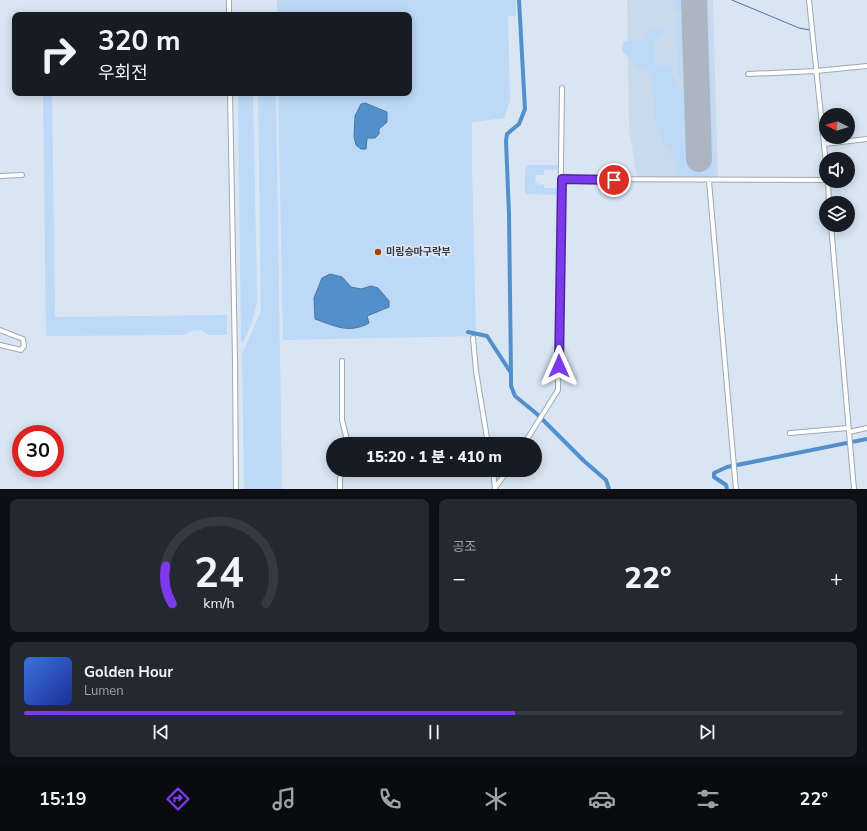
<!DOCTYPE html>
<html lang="ko">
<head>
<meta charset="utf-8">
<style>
	body { margin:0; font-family:"Nunito Sans","Noto Sans KR",sans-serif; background:#242831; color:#f1f3f6; height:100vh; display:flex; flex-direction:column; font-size:15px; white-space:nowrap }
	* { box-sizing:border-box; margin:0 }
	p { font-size:13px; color:#9ea1a6 }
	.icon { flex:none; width:22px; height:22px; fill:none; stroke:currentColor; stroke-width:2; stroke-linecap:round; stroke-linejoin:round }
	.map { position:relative; height:489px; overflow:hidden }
	.drawer { display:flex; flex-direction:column; gap:10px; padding:10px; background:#0d0f14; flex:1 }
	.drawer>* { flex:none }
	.banner { position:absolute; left:12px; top:12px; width:400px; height:84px; border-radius:8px; box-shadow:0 2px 10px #0003; background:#171b24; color:#f1f3f6; overflow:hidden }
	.needle { width:26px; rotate:275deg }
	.controls { position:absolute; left:819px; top:108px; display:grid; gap:8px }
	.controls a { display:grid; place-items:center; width:36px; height:36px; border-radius:50%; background:#171b24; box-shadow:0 2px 10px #0003; font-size:20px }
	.speed { position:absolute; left:12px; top:425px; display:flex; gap:8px; font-size:20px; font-weight:700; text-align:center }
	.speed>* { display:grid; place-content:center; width:52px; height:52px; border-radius:50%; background:#171b24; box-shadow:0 2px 10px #0003; line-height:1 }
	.speed .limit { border:6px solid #d22; background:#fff; color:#111 }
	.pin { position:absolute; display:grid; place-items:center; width:34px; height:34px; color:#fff; margin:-17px; border:2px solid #fff; border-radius:50%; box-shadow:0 1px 4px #0007 }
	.me { position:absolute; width:44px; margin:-22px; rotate:0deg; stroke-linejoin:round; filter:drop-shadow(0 0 3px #0008) }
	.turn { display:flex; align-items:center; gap:14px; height:84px; padding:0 20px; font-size:18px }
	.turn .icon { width:52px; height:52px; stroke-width:2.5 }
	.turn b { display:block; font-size:28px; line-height:34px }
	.big { font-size:30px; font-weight:800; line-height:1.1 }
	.drawer .tile { flex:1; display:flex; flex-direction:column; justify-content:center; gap:6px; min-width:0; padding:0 14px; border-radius:8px; background:#242831 }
	.drawer .dial { align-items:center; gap:0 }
	.dial svg { height:104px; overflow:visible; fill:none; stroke:#363941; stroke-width:7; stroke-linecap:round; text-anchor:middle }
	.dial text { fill:#f1f3f6; stroke:none }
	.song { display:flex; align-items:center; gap:12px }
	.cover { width:48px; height:48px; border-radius:6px; background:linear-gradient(135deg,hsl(220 70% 55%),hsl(230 70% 35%)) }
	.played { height:4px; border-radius:2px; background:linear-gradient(90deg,#7c3aed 60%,#363941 60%) }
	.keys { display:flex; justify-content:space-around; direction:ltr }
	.heat { display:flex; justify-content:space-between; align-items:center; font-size:22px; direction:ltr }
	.drawer .tiles { flex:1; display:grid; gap:10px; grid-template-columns:1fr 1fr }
	.tile:last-child { grid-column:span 2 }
	.trip { position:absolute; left:326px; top:437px; width:216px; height:40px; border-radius:20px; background:#171b24; box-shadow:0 2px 10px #0003; font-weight:800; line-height:40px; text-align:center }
	.tabs { display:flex; height:64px; justify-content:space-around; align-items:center; background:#090b0e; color:#9ea1a6 }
	.tabs .icon { width:28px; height:28px }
	.tabs .selected { color:#7c3aed }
	.tabs b { font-size:18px; color:#f1f3f6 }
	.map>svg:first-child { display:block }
	.built { fill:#c9daed }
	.green { fill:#bcd9f7 }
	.water { fill:#5390cb; stroke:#4a76a1 }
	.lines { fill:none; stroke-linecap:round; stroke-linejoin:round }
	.stream { stroke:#4a76a1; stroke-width:1 }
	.canal { stroke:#5390cb; stroke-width:4 }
	.runway { stroke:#acb6c2; stroke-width:26 }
	.minor-casing { stroke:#9da9b5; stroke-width:6 }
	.minor { stroke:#fff; stroke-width:4 }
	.route-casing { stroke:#51269a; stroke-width:10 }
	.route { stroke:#7c3aed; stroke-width:7 }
	.poi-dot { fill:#a44107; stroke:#d9e5f2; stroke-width:1.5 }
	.labels { text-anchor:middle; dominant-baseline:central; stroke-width:4; stroke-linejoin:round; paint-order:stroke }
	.poi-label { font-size:10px; font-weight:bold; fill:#353a3f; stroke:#d9e5f2; text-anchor:start }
</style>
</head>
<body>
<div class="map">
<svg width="867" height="489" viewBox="0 0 867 489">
	<rect width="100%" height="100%" fill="#d9e5f2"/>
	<path class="built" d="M627 0H713L718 179 637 178 629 127Z"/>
	<path class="green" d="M277 0H516V16H508L510 100 504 118 472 122V168L476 336 283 340 278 93H409V15H277Z
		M675 0H688L687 12H676Z
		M701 0H709L715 178 682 177 679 174 673 155 662 141 660 134 655 118 651 70 639 69 622 51 623 41 646 40C646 29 659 22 665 33L661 34V37L654 38 655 66 671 65 673 76 692 110 693 160H705Z
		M678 19H685L689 21 691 88 688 90 678 73 676 24Z
		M43 93H52L55 317 227 315V335H209C200 327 193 330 183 335L46 336Z
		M238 93H253L257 296C256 314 251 326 243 342H241Z
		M258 93H276L282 489H244L242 354 261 311Z
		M527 165H560V170H544V175H536L535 183H538V185L544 184V188H560V195L525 194V170Z"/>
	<path class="water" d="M365 103 387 112V122L379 129V134L375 138H367L366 149H361L356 145 354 137 355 116 361 104Z
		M330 274 342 277 351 287 361 289 371 286 378 288 389 301V307L367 316 369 323C349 334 335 326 315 319L314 298 322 278Z"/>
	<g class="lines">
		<path class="stream" d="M732 0 799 28 810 30"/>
		<path class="canal" d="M468 332 487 336 511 373V386L515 396 537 414 584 461 606 480 609 489
			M511 373 509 214 506 141 507 134 519 124 525 109 519 0
			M727 489 726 485 714 477V473L727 467 867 439"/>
		<path class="runway" d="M694 0 699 159"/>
		<g class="minor-casing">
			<path id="minor" d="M229 0V15
				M809 0 826 164
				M748 74 816 71 867 66
				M230 93 235 360 236 489
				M824 144 867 139
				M0 176 22 175
				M562 179 826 180
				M709 181 736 489
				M828 181 829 203
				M831 225 854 489
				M0 330 23 339 24 346 21 350 0 345
				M473 338 476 371 488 444
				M342 361V420L348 444
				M849 432 867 428
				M790 433 848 428
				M524 444 558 390 562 88
				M493 470 495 489
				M495 488 508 470
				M340 489V478L345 470"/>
		</g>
		<use href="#minor" class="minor"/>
	</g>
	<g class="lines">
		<g class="route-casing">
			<path id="route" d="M559 366 562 179 614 180"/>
		</g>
		<use href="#route" class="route"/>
	</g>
	<circle class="poi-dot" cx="378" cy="252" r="4"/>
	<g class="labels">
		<g class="poi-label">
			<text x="386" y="252">미림승마구락부</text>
		</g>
	</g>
</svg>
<div class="controls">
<a><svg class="needle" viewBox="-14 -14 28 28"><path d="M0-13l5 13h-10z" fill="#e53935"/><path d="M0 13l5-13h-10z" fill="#9ea1a6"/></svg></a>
<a><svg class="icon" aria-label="sound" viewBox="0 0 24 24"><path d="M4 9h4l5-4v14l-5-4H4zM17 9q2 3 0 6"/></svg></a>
<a><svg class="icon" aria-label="layers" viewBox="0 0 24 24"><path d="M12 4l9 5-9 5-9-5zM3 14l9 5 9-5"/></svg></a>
</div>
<div class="speed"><div class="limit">30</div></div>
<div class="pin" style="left:614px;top:180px;background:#d93025"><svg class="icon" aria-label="arrive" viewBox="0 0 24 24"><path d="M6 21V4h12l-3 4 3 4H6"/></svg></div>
<svg class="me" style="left:559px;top:366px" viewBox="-20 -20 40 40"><path d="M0-17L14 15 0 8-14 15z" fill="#7c3aed" stroke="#fff" stroke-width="4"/></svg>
<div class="trip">15:20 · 1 분 · 410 m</div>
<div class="banner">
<div class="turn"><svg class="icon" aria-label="right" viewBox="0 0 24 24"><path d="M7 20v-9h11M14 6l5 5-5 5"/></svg><div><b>320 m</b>우회전</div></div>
</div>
</div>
<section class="drawer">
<div class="tiles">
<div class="tile dial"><svg viewBox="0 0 100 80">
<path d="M14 69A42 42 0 1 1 86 69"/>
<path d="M14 69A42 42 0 0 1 9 40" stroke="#7c3aed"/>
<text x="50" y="56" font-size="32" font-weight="700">24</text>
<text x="50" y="72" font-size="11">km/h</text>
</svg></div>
<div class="tile"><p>공조</p>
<div class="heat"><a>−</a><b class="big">22°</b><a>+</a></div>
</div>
<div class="tile">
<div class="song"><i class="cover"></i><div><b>Golden Hour</b><p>Lumen</p></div></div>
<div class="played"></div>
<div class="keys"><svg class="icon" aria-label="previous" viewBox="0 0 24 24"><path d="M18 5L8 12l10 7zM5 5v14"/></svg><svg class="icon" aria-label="pause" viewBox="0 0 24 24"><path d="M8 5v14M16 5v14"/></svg><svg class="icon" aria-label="next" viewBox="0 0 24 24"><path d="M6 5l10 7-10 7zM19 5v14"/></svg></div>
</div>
</div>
</section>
<nav class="tabs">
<b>15:19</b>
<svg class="icon selected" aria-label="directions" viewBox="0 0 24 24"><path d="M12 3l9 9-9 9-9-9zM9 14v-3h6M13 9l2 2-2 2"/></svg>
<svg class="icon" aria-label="music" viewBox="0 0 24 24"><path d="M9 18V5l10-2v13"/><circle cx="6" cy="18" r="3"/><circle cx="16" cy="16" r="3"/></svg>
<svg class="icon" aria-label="phone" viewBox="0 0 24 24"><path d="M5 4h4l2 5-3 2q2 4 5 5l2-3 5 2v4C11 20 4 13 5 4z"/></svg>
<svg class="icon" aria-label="climate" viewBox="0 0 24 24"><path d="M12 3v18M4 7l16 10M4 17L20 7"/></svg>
<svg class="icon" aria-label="car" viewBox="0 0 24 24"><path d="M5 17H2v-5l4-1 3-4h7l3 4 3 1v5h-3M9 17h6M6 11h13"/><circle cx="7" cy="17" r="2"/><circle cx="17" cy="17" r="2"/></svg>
<svg class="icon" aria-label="filters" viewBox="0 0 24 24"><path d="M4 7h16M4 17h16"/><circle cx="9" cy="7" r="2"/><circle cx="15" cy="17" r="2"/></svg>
<b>22°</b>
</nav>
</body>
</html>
